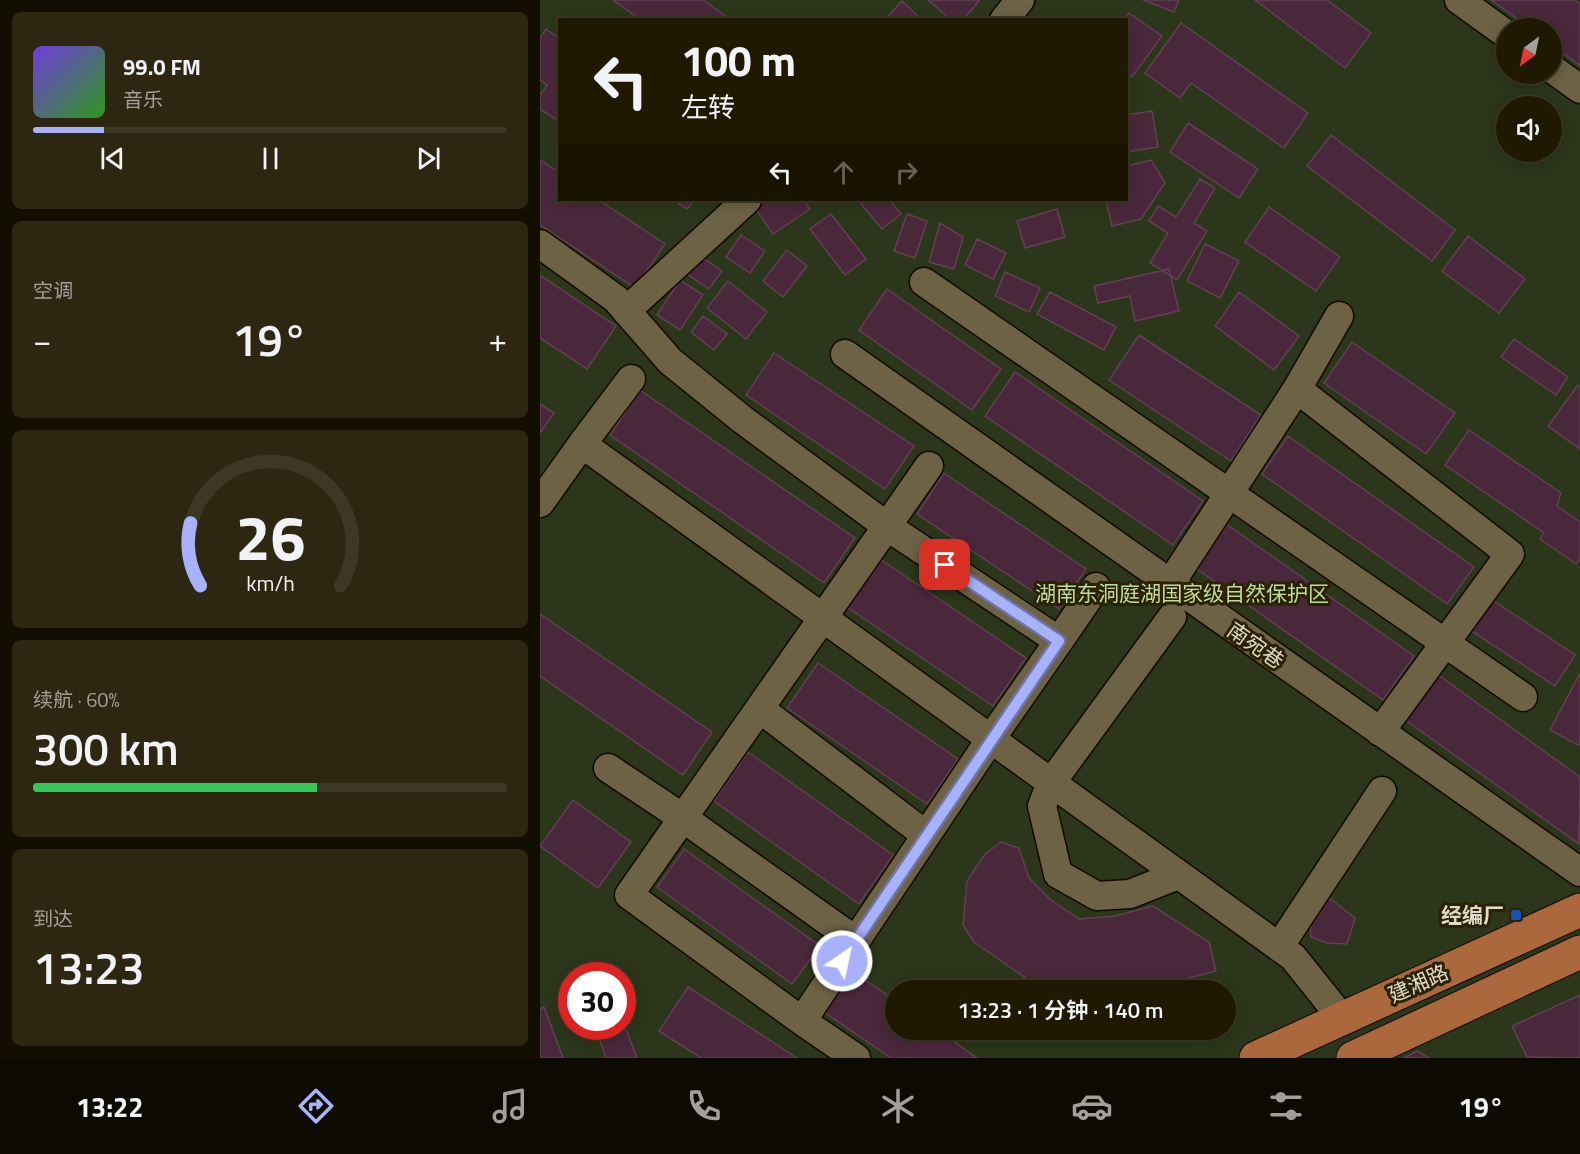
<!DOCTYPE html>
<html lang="zh">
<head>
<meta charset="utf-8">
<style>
	body { margin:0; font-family:"Titillium Web","Noto Sans SC",sans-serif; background:#2d2611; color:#f1f3f6; height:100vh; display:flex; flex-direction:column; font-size:22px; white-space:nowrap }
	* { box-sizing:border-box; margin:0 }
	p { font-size:20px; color:#a2a099 }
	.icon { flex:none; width:33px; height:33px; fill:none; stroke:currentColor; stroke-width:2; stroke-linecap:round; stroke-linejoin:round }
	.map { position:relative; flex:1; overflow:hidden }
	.sheet { display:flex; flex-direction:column; gap:12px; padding:12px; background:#120e01; width:540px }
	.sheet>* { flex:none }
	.banner { position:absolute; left:18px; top:18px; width:570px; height:183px; border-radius:0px; box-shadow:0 3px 15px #0003,0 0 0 2px #3d3824; background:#201902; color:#f1f3f6; overflow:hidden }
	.needle { width:39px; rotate:213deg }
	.controls { position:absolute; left:956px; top:18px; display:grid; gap:12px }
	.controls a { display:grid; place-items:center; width:66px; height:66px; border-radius:50%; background:#201902; box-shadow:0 3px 15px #0003,0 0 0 2px #3d3824; font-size:30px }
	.speed { position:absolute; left:18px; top:962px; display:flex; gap:12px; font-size:30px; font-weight:700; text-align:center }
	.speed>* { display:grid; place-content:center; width:78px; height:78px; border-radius:50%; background:#201902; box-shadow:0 3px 15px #0003,0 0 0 2px #3d3824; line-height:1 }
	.speed .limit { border:9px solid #d22; background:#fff; color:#111 }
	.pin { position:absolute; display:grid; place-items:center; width:51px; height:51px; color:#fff; margin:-26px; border-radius:12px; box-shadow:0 3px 9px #0006 }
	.me { position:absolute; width:66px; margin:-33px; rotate:34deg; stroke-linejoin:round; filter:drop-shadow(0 0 4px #0008) }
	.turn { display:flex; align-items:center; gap:21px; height:126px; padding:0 24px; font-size:27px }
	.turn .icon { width:78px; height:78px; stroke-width:2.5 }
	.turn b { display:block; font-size:42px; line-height:51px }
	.lanes { display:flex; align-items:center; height:57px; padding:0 24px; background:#0003; justify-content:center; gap:30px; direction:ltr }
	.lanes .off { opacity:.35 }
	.big { font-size:45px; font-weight:600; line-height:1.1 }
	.sheet .card { flex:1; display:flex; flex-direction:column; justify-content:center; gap:9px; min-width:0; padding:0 21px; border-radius:9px; background:#2d2611 }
	.sheet .dial { align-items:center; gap:0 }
	.dial svg { height:156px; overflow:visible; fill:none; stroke:#3d3824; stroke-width:7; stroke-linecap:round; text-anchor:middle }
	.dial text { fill:#f1f3f6; stroke:none }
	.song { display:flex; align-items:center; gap:18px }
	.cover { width:72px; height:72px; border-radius:9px; background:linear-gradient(135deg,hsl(260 70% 55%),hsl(110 70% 35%)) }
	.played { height:6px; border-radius:3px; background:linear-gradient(90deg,#a7b1fc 15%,#3d3824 15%) }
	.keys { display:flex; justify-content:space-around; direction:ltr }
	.heat { display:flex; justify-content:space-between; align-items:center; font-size:33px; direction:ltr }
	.charge { height:9px; border-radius:4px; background:linear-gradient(90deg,#34c759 60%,#3d3824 0) }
	.trip { position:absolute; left:345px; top:980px; width:351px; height:60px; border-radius:30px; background:#201902; box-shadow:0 3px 15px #0003,0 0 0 2px #3d3824; font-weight:600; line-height:60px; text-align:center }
	.menu { display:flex; height:96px; justify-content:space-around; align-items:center; background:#0d0a01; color:#a2a099 }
	.menu .icon { width:42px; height:42px }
	.menu .active { color:#a7b1fc }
	.menu b { font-size:27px; color:#f1f3f6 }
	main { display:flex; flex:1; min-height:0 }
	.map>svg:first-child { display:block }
	.green { fill:#2b361a; fill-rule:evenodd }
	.building { fill:#4a283b; stroke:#604251; stroke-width:1.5 }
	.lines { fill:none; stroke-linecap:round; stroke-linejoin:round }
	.minor-casing { stroke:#120a00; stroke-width:31 }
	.primary-casing { stroke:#120a00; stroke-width:35 }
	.minor { stroke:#6d6244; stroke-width:28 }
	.primary { stroke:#aa683c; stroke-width:33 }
	.route-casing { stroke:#6d73a4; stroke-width:15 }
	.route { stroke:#a7b1fc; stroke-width:10 }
	.transit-dot { fill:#1a4fb4; stroke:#2b2103; stroke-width:2 }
	.labels { text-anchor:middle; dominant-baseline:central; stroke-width:6; stroke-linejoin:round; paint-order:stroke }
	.park-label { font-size:21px; fill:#c0dc9d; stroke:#2b2103 }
	.street-label { font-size:21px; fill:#e0dac9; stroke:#2b2103 }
	.poi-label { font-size:21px; font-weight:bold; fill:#e0dac9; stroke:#2b2103; text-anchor:end }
</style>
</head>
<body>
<main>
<section class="sheet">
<div class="card">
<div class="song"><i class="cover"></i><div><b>99.0 FM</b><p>音乐</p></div></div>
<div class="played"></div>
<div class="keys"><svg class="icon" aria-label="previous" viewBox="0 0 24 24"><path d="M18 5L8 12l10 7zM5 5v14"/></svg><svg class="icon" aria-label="pause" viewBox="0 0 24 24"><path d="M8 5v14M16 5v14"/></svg><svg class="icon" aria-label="next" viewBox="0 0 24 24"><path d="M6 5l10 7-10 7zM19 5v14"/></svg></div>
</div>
<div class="card"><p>空调</p>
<div class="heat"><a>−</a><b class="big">19°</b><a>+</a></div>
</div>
<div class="card dial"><svg viewBox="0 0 100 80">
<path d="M14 69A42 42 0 1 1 86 69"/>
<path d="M14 69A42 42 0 0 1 9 37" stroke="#a7b1fc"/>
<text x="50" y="56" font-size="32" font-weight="700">26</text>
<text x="50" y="72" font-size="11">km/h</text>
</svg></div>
<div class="card"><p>续航 · 60%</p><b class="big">300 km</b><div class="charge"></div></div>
<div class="card"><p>到达</p><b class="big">13:23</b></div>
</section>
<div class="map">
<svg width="1040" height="1058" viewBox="0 0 1040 1058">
	<rect width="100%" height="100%" fill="#2b2103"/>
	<path class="green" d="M0 0H1040V1058H0ZM20 20H586V200H20ZM966 28H1011V74H966ZM966 106H1011V152H966ZM32 975H82V1026H32ZM356 990H686V1029H356Z"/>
	<path class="building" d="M73 0H163L191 20H101Z
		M388 0H438L439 1 423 20H411Z
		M603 0H639L634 12Z
		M715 0H787L831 33 805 68Z
		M951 0H1034L1040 4V66L1011 44V28H990Z
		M362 1 382 20H345Z
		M589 13 622 36 592 77 586 73V20H584Z
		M641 23 768 113 744 148 651 83 640 98 605 73Z
		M6 29 20 39V122L0 109V95L7 85 0 80V38Z
		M612 111 618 147 586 152V115Z
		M648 123 718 169 699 198 630 152Z
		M791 135 915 230 892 261 767 166Z
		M0 160 20 173V200H59L125 244 95 288 0 225Z
		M611 160 625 183 601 219 572 226 566 200H586V166Z
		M660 179 675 188 654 223 667 231 637 280 610 263 628 233 609 221 618 206 636 217Z
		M133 200H154L147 209Z
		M227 200H263L270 209 233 234 215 208Z
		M326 200H353L351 202 361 214 342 229 321 204Z
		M729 207 800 257 776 291 705 242Z
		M517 209 525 237 485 248 477 221Z
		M291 214 326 259 305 275 270 229Z
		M367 214 387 221 375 258 354 251Z
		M400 223 423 237 414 269 389 262Z
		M201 235 225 251 210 273 186 257Z
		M928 236 985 279 959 313 902 271Z
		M437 239 466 253 453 279 425 265Z
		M665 244 699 261 680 298 647 281Z
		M247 250 267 266 243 297 223 281Z
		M160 256 182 271 169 289 147 274Z
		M629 269 639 311 595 321 590 296 558 303 554 286Z
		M465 272 500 288 489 312 455 296Z
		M0 275 76 326 47 369 0 338Z
		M140 280 163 295 140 330 117 315Z
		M188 281 227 312 206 339 167 308Z
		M347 289 461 369 432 410 319 330Z
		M510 292 576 327 564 350 497 314Z
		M699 292 759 336 734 370 675 326Z
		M163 316 187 334 174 350 151 332Z
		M599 335 721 415 691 461 569 380Z
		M974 339 1028 377 1016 395 961 357Z
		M812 342 915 413 886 454 784 383Z
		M234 353 374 446 345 489 206 395Z
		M475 372 663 501 633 545 445 416Z
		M1038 385 1040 387V449L1008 426Z
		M100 390 315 538 284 583 70 435Z
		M0 404 14 413 0 433Z
		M929 430 1021 493 1017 506 1040 522V558L1036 564 1000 539 1004 533 905 465Z
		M748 436 934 567 907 604 722 474Z
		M404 473 546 569 519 609 377 514Z
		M685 523 874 656 843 700 654 567Z
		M340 559 486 658 453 706 307 607Z
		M951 599 1035 655 1015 686 930 630Z
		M0 614 172 732 143 775 0 676Z
		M278 663 418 759 387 804 247 708Z
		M1040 673V746L1010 730Z
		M897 674 1040 777 1039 844 864 719Z
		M208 752 353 855 319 904 174 801Z
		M33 800 91 842 58 888 0 846Z
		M461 842 479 848 489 878 511 900 539 919 575 916 613 906 669 942 676 971 625 984 570 986 555 990H503L434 942 423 925 427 881 445 854Z
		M144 849 280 946 252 984 117 887Z
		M787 896 815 918 807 944 787 943 771 937 770 920Z
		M313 972 356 1001V1029H396L437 1058H351L285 1013Z
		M148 987 257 1058H161L119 1031Z
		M1040 995V1058L987 1057 972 1026Z
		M4 1007 23 1058H0V1009Z
		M82 1019 97 1058H66L55 1026H82Z
		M877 1051 889 1058H864Z"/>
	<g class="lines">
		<g class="minor-casing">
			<path id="minor" d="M919 0 966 34
				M464 20 480 0
				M1011 68 1040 89
				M0 244 76 299 130 361 203 420 348 527 519 641 450 740 262 1021 316 1058
				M384 282 983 697
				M86 311 207 200
				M799 316 757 389 970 554 840 732
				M305 354 1040 872
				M42 444 91 379
				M0 503 42 444 753 957 801 1017
				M630 584 757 389
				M632 617 511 783 502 806 518 874 557 896 590 894 638 875
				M519 641 556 587
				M220 709 386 835
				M68 768 143 818 316 941
				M739 947 842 791
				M262 1021 89 895 389 466"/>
		</g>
		<g class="primary-casing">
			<path id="primary" d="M716 1058 1040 910
				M813 1058 1040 952"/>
		</g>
		<use href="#minor" class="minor"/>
		<use href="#primary" class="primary"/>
	</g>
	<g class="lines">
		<g class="route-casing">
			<path id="route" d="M302 961 519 641 405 565"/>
		</g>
		<use href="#route" class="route"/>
	</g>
	<rect class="transit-dot" x="970" y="909" width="12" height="12" rx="3"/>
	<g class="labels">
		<g class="park-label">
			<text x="642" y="593">湖南东洞庭湖国家级自然保护区</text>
		</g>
		<g class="street-label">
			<text transform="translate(716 645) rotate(35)">南宛巷</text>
			<text transform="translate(878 983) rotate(-24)">建湘路</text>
		</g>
		<g class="poi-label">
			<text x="964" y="915">经编厂</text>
		</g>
	</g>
</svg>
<div class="controls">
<a><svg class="needle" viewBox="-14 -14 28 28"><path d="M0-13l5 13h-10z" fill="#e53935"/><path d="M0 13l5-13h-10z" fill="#a2a099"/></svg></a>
<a><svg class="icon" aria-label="sound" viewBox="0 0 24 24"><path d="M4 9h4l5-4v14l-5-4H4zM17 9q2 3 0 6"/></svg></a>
</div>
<div class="speed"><div class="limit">30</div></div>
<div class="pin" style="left:405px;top:565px;background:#d93025"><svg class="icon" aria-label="arrive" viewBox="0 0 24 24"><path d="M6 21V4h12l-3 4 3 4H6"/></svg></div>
<svg class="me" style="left:302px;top:961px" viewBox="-20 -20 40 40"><circle r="17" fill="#a7b1fc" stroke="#fff" stroke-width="3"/><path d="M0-11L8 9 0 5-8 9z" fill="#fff"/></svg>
<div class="trip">13:23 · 1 分钟 · 140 m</div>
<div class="banner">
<div class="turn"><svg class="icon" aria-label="left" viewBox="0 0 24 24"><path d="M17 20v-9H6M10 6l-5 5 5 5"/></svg><div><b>100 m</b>左转</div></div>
<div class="lanes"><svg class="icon" aria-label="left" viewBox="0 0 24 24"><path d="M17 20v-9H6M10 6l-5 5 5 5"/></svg><svg class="icon off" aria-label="ahead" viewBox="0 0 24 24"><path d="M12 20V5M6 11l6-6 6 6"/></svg><svg class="icon off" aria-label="right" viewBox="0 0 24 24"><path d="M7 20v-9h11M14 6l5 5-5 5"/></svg></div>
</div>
</div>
</main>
<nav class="menu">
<b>13:22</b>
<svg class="icon active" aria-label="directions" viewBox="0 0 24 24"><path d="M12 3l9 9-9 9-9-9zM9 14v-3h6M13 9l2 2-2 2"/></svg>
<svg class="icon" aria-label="music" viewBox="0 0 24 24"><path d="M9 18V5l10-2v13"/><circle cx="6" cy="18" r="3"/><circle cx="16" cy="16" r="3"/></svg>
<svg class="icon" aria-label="phone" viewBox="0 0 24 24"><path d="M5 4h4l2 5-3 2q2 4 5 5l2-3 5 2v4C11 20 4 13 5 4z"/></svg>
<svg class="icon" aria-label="climate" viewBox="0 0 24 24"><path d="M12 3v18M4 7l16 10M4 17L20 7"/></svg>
<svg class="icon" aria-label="car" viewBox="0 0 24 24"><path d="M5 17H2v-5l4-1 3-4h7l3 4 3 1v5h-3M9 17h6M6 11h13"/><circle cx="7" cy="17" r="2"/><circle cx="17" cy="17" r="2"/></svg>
<svg class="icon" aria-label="filters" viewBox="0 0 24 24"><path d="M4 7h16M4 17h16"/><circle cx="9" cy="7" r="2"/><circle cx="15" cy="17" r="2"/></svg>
<b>19°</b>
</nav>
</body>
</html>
